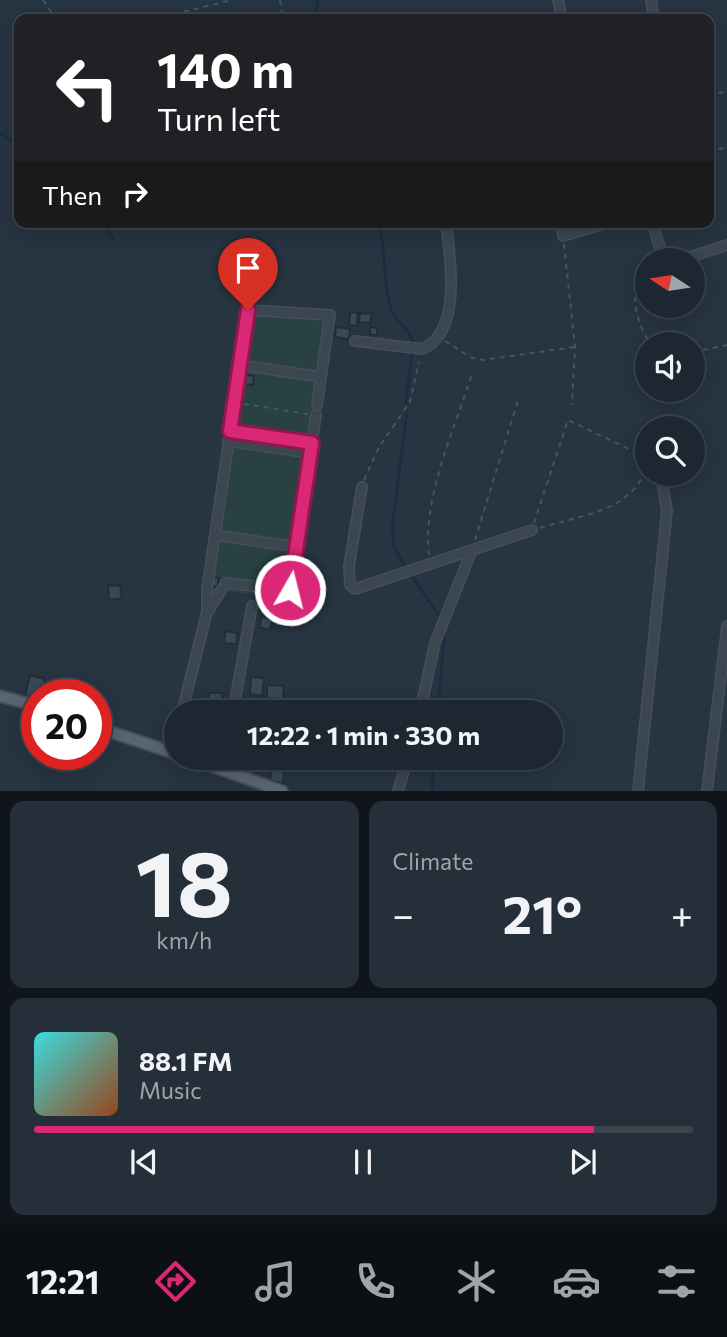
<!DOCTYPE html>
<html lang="en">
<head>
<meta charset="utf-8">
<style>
	body { margin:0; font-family:Commissioner,sans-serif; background:#252f39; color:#f1f3f6; height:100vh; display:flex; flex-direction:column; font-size:26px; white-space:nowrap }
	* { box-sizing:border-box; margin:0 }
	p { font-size:23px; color:#a0a5ab }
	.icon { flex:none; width:38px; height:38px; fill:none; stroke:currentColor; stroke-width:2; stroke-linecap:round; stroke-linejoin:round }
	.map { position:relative; height:791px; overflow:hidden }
	.details { display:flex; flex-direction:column; gap:10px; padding:10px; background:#10151b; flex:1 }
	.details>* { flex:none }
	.banner { position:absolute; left:14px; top:14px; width:700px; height:214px; border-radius:14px; box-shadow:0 4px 18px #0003,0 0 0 2px #3b444d; background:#202124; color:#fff; overflow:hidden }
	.needle { width:46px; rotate:282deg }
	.buttons { position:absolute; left:635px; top:248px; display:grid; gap:14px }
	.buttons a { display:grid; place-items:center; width:70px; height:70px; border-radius:50%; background:#1d2731; box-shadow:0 4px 18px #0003,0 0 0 2px #3b444d; font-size:35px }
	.speed { position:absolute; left:21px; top:679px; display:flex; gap:14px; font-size:35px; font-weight:700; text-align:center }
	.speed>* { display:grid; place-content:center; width:91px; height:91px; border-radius:50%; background:#1d2731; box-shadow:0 4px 18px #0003,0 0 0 2px #3b444d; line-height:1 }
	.speed .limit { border:10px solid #d22; background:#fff; color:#111 }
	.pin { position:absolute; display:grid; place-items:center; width:60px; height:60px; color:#fff; margin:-72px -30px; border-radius:50% 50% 50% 0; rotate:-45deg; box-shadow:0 0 7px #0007 }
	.pin .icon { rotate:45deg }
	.me { position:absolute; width:77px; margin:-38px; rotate:8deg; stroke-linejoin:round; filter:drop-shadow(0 0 5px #0008) }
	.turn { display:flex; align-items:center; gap:24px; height:147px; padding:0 28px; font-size:32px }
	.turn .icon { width:91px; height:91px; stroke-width:2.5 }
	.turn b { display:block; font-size:49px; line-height:60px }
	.then { display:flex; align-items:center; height:66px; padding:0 28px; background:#0003; gap:14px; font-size:26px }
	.big { font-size:52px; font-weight:700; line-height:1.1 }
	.details .widget { flex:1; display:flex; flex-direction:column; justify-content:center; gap:10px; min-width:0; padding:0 24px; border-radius:14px; background:#252f39 }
	.details .dial { align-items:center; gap:0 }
	.dial b { font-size:91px; line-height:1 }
	.song { display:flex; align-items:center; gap:21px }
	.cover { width:84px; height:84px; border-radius:10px; background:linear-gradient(135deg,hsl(180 70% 55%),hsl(20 70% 35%)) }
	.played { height:7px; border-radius:4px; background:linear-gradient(90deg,#db2777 85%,#3b444d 85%) }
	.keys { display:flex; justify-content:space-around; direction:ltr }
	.heat { display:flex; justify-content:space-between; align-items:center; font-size:38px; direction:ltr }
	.details .tiles { flex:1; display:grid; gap:10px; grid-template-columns:1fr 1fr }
	.widget:last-child { grid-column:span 2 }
	.trip { position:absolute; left:164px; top:700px; width:399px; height:70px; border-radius:35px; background:#1d2731; box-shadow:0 4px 18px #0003,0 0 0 2px #3b444d; font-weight:700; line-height:70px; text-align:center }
	.menu { display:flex; height:112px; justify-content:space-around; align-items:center; background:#0c1014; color:#a0a5ab }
	.menu .icon { width:49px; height:49px }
	.menu .active { color:#db2777 }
	.menu b { font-size:32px; color:#f1f3f6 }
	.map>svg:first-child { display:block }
	.green { fill:#294142 }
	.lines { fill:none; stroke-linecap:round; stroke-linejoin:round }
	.stream { stroke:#1a2c3f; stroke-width:2.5 }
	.building { fill:#394856; stroke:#222d38; stroke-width:2 }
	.minor-casing { stroke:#454f5a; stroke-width:12 }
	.major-casing { stroke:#454f5a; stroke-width:14 }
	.path { stroke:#425959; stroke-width:2; stroke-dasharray:5 5; stroke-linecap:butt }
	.minor { stroke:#3b4650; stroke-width:9 }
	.major { stroke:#596570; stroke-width:10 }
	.route-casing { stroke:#8e194d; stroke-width:18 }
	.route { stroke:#db2777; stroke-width:12 }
</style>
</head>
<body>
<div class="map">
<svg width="727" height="791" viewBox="0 0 727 791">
	<rect width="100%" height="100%" fill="#273441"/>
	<path class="green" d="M243 305 335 310 296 600 225 591 215 615 200 613Z"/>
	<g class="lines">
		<path class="stream" d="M315 19 318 0
			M0 133 19 145
			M103 222 113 239
			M378 222C387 250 382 281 391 309 396 323 412 329 413 345
			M406 402 412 353
			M406 568 394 547 392 529 407 411
			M411 575 441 618
			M438 712 445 625
			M432 791 434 758"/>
	</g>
	<path class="building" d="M350 312 358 313 357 326 349 325Z
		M360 313 372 314 370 323 359 322Z
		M336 327 350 329 349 339 335 337Z
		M370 327 377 328V335H370Z
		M246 375 254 376 253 385 245 384Z
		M213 577 219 578 217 587 211 585Z
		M120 585 122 598 109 600 108 586Z
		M262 616 273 619 270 630 259 627Z
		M225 631 238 633 236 644 224 643Z
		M30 675 45 679 41 695H37V699L25 696Z
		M251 677 264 678 262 696 250 694Z
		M64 685 86 690 85 695H62Z
		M267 685 284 686 283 699 267 698Z
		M209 693H222L223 709H209Z
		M273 758 286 759 283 783 270 781Z"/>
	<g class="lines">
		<g class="minor-casing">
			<path id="minor" d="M558 0 562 19
				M651 0 654 19
				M561 222 563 236 610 222
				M652 222 664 261
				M677 261 727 245
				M355 341 422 349C463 333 450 256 446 222
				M240 365 321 377
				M230 431 312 443
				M228 441 310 453
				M362 487 349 566 350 585 355 589 532 530
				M215 535 297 547
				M207 612 226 583 290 590 316 415
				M182 712 207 612V589L248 310 330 315 317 405
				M233 712 252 606
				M420 712 435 643 472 550
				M171 752 177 731
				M220 768 222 758
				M398 791 408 758
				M638 791 667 511 661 474
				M707 791 727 626"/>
		</g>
		<g class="major-casing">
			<path id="major" d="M0 696 37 706
				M96 727 177 754
				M189 758 282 791"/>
		</g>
		<path class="path" d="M43 0 56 19
			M280 0 283 19
			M155 19 232 0
			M709 96 727 91
			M709 152 727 147
			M564 244 575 347 572 405
			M648 272 637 282C631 301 639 330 652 345
			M445 341 470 357 483 360 574 347
			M693 352 727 345
			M244 404 308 414
			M364 480 379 447 410 402 419 362
			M534 523 568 420 648 458
			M540 528C583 514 631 513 648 465
			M475 540 519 397
			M429 555C422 498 455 428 472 374"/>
		<use href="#minor" class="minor"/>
		<use href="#major" class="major"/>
	</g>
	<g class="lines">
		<g class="route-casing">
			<path id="route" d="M248 310 230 431 312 443 290 590"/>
		</g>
		<use href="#route" class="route"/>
	</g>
</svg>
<div class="buttons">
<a><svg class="needle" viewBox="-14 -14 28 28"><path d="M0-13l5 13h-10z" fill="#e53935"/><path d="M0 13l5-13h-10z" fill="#a0a5ab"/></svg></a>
<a><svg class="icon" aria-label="sound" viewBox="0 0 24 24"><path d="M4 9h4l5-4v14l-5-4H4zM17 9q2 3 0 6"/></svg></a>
<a><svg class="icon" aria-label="search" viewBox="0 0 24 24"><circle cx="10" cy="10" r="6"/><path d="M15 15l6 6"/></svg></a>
</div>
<div class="speed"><div class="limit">20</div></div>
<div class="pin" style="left:248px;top:310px;background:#d93025"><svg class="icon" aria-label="arrive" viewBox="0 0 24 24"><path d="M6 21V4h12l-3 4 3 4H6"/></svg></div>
<svg class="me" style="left:290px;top:590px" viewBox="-20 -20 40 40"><circle r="17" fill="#db2777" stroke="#fff" stroke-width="3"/><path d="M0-11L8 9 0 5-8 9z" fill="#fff"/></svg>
<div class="trip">12:22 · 1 min · 330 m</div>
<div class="banner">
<div class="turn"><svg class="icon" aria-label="left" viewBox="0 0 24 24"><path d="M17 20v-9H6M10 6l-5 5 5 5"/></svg><div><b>140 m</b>Turn left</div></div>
<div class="then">Then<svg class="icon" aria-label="right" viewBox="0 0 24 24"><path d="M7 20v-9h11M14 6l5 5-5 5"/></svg></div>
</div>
</div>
<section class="details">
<div class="tiles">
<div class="widget dial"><b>18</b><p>km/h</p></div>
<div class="widget"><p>Climate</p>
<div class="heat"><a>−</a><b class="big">21°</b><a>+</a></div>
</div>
<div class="widget">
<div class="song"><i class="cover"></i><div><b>88.1 FM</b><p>Music</p></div></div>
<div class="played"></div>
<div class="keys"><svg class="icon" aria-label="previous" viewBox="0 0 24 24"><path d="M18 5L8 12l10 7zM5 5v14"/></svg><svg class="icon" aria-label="pause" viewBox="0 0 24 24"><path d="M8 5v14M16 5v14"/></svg><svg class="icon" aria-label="next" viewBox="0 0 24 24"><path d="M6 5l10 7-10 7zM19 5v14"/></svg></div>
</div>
</div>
</section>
<nav class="menu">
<b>12:21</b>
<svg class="icon active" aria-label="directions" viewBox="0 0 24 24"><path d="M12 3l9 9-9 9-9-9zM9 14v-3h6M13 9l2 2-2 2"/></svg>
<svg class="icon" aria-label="music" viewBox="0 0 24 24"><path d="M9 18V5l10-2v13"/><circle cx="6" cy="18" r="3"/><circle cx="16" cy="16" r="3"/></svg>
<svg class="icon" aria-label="phone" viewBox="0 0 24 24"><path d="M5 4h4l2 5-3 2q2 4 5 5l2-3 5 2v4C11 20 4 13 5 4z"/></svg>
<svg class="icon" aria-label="climate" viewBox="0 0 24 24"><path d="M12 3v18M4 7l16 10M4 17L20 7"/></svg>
<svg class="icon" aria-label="car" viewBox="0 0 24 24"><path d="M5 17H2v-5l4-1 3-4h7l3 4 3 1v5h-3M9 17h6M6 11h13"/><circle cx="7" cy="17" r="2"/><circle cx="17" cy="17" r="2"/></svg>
<svg class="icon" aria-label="filters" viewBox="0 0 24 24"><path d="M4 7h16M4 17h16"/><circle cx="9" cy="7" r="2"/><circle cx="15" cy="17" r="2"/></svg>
</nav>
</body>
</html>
